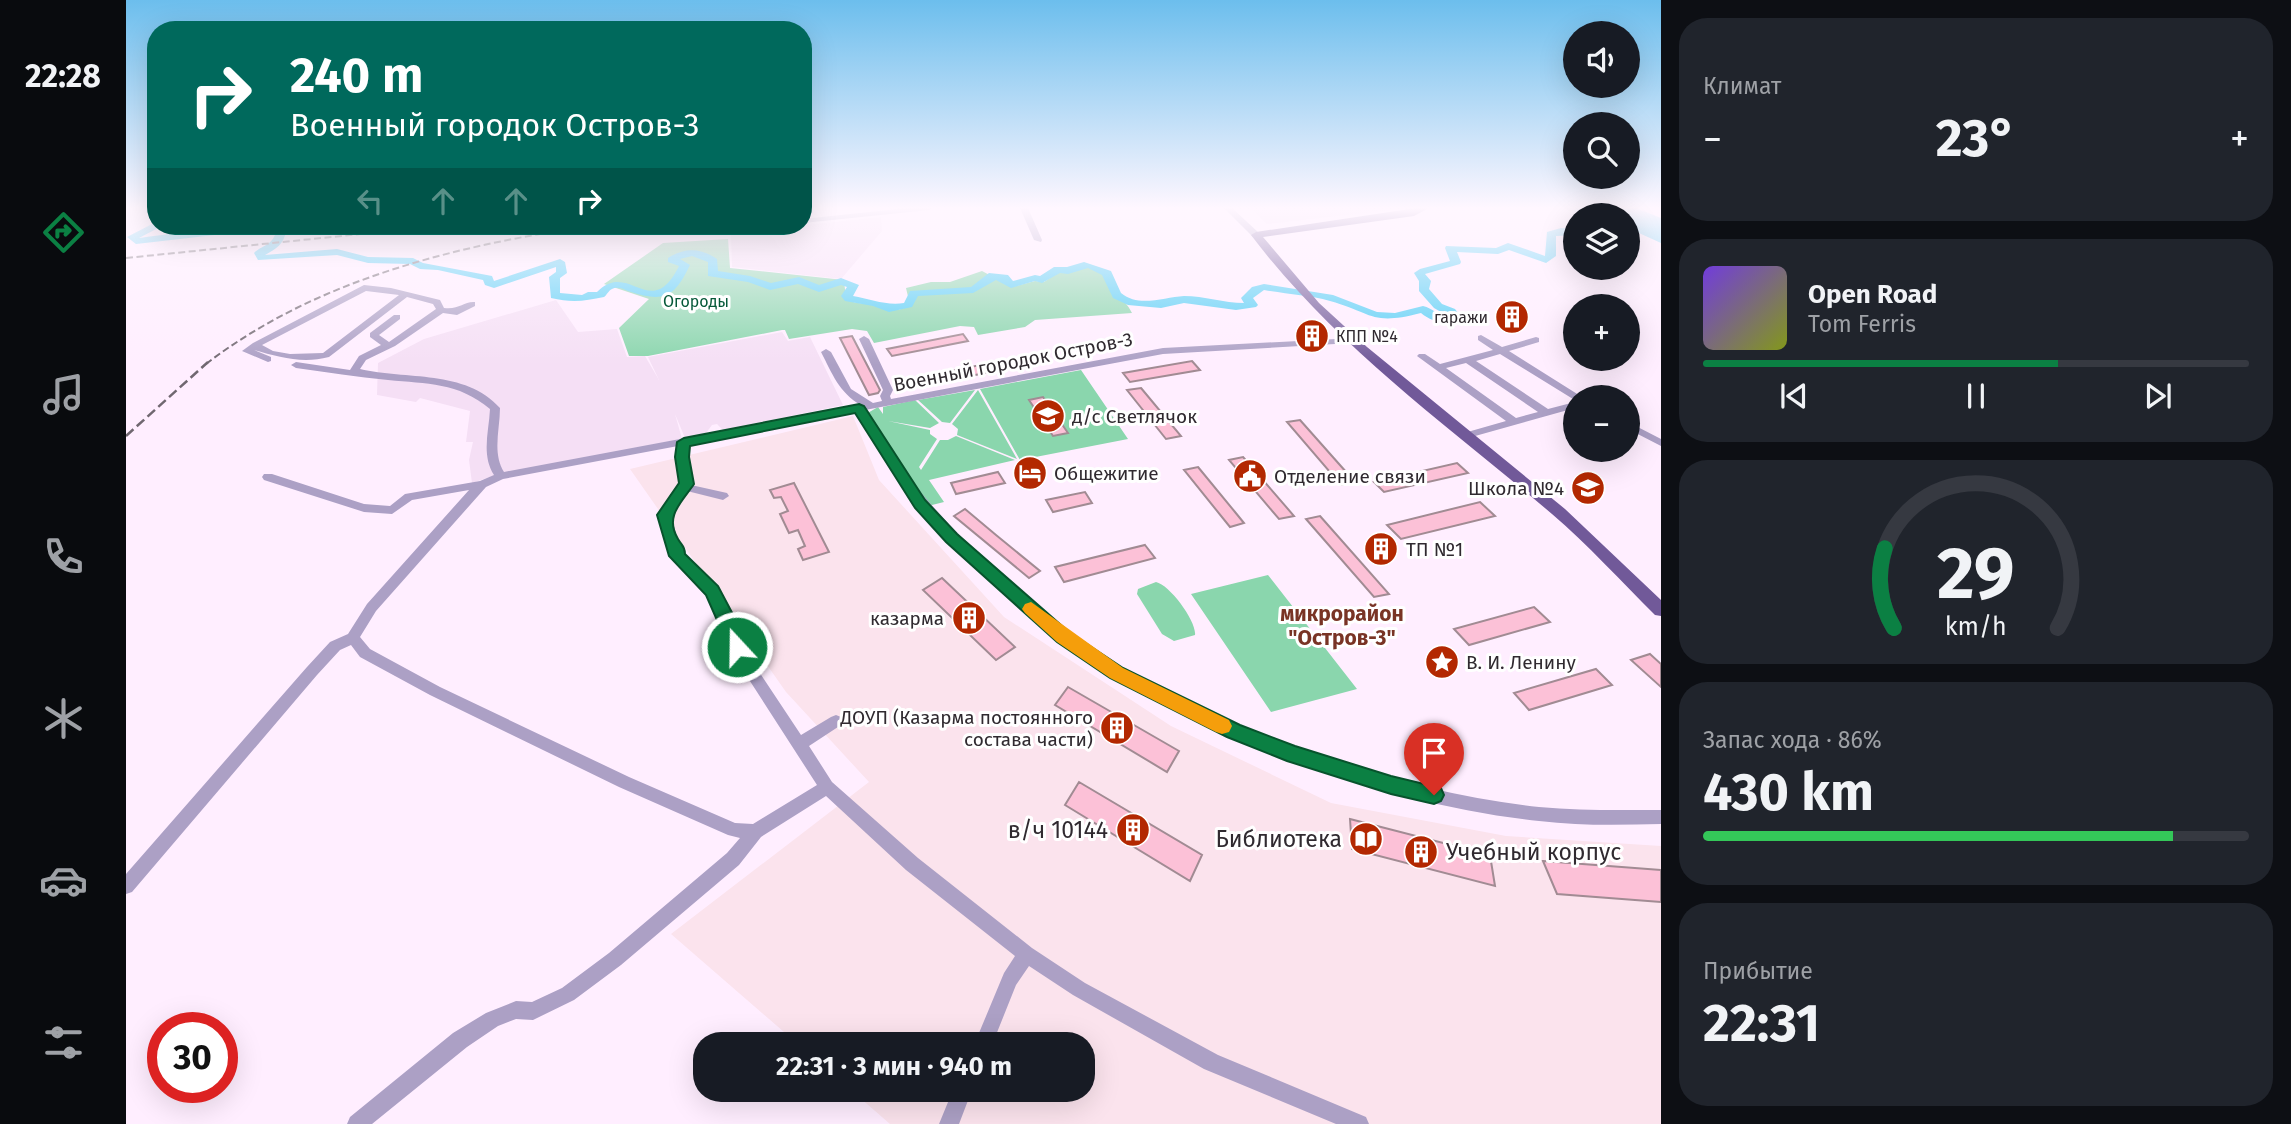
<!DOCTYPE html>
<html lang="ru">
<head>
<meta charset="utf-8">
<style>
	body { margin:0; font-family:"Fira Sans",sans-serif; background:#20242c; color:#f1f3f6; height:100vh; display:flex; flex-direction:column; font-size:26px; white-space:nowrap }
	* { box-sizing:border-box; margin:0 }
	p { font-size:23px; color:#9ea1a6 }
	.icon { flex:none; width:38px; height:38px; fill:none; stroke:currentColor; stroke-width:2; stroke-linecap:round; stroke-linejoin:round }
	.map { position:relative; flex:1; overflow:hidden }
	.details { display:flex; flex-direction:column; gap:18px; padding:18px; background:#0d0f14; width:630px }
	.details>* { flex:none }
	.guide { position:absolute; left:21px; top:21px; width:665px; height:214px; border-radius:28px; box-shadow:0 7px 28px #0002; background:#00695c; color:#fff; overflow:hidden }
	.buttons { position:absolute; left:1437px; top:21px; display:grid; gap:14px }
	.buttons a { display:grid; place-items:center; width:77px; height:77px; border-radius:50%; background:#171b24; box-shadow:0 7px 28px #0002; font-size:35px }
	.speed { position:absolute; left:21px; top:1012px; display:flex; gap:14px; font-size:35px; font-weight:700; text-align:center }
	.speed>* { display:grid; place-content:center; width:91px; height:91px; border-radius:50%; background:#171b24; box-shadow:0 7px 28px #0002; line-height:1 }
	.speed .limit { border:10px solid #d22; background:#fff; color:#111 }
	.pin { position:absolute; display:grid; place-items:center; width:60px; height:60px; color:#fff; margin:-72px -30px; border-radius:50% 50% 50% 0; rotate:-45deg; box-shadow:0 0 7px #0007 }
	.pin .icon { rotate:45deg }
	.me { position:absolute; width:77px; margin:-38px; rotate:339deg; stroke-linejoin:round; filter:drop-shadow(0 0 5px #0008) }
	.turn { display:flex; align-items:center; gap:24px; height:147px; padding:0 28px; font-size:32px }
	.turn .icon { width:91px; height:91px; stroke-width:2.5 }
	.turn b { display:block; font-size:49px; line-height:60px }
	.lanes { display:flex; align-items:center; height:66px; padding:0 28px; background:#0003; justify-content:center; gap:35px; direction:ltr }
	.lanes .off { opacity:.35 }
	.big { font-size:52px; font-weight:700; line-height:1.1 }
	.details .tile { flex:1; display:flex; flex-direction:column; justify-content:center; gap:10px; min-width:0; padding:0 24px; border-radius:28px; background:#20242c }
	.details .dial { align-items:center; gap:0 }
	.dial svg { height:182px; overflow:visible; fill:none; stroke:#363941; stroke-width:7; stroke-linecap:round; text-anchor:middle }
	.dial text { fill:#f1f3f6; stroke:none }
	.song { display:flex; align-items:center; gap:21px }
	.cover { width:84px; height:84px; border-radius:10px; background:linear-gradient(135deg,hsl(260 70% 55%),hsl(70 70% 35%)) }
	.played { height:7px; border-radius:4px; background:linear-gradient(90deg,#0b8043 65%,#363941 65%) }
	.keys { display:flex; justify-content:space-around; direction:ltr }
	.heat { display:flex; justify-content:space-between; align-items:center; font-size:38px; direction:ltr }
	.charge { height:10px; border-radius:5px; background:linear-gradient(90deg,#34c759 86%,#363941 0) }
	.trip { position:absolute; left:567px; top:1032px; width:402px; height:70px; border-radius:28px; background:#171b24; box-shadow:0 7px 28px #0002; font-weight:700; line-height:70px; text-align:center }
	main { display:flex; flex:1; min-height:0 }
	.dock { display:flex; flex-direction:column; width:126px; justify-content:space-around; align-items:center; background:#090b0e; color:#9ea1a6 }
	.dock .icon { width:49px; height:49px }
	.dock .selected { color:#0b8043 }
	.dock b { font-size:32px; color:#f1f3f6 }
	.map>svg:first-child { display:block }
	.commercial { fill:#fbe3ed }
	.built { fill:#f5dff5 }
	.green { fill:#8ad6ad }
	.water { fill:#52cef5 }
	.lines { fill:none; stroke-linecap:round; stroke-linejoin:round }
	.river { fill:#52cef5; fill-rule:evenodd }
	.building { fill:#fcc1d7; stroke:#a18b93; stroke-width:2 }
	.minor { fill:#aca0c5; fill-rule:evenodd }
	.major { fill:#715999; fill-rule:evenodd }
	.rail-far1 { stroke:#706770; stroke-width:2; stroke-dasharray:7 3.5; stroke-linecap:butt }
	.rail { stroke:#706770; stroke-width:2.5; stroke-dasharray:10 4.5; stroke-linecap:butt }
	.route { fill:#0b8043; stroke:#07532c; stroke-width:2 }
	.slow { fill:#f59e0b }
	.labels { text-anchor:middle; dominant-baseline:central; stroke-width:6; stroke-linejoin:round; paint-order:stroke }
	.far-park-label { font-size:16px; fill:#065939; stroke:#fff }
	.far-poi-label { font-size:16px; fill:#302a30; stroke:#fff; text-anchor:end }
	.street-label { font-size:19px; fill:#302a30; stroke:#fff }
	.poi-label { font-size:19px; fill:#302a30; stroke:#fff; text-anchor:start }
	.neighbourhood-label { font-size:21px; font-weight:bold; fill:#793425; stroke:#fff }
	.near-poi-label { font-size:23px; fill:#302a30; stroke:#fff; text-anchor:end }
</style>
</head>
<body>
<main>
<nav class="dock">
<b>22:28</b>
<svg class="icon selected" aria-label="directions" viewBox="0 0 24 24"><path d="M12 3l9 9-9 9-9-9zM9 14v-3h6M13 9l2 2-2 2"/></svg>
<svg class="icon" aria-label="music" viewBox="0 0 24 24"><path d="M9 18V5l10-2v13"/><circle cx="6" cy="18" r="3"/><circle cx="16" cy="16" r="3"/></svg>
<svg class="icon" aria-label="phone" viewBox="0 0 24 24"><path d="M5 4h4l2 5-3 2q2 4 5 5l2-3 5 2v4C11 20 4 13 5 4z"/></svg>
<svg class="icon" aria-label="climate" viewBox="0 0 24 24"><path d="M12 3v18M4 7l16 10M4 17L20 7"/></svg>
<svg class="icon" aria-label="car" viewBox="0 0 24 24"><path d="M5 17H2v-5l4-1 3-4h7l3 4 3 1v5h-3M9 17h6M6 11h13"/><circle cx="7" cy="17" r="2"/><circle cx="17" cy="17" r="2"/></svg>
<svg class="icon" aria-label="filters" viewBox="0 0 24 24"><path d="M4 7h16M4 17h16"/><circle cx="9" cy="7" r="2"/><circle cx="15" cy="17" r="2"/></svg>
</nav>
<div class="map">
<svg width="1535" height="1124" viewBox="0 0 1535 1124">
	<rect width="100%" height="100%" fill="#fef"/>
	<path class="commercial" d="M727 416 753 480 878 617 1045 726 1205 803 1380 836 1535 846V1124H764L725 1090H957V1045H673L545 934 743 782 660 692 504 469Z"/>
	<path class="built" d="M1111 208H1283L1141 224 1125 209 1114 210Z
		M755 217 756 231 715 279 606 267 605 233Z
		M430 300 452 332 491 329 501 357 519 356 533 380 522 357 656 332 662 341 684 337 717 405 597 430 591 424 586 425 580 433 559 438 549 414 556 439 367 476 346 483 343 460 347 442H340L344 411 294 398 290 402 251 395 252 363 298 339Z"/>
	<path class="green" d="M602 239 604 268 718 280 720 299C729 304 735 303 744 304 759 306 769 315 784 305L780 288 805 282H824L856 271 886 287 909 281 918 282 934 271 942 272 959 265 980 275C985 296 998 296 1006 313L909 320 899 327 852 335 848 327 834 326 748 343 741 331 726 329 663 339 659 330H656L522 356H503L493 328 523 299 478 284 537 243Z
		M955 370 1002 439 894 460 854 389Z
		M849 390 824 423 816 422 792 400Z
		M852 390 891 459 831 435 832 429 826 424Z
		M789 400 813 423 804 428 762 421 804 430V434L811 439 793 467 795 470 814 440H822L830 436 889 460 803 480 818 502 802 506 782 487 768 456 740 414 752 407 757 414V407Z
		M1142 575 1231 689 1145 712 1065 594Z
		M1030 582C1044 585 1071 622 1069 635L1048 641 1036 634 1011 594 1012 589Z"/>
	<path class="water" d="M1466 208H1510L1535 218V243L1502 228V215H1475Z"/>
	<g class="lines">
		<path class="river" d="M1451 208H1464L1459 212 1462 215H1452L1448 211Z
			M30 222V226L34 227 13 238C40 235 142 217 160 231 158 244 150 249 139 255L211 249 242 257 287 258 297 263 366 276 368 281 434 259 439 262 441 273 434 278V293L456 295 462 292H471C503 259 525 323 553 266L542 262V258C559 247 575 248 591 259L592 271 624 276 645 283 673 277 693 285 715 278 733 285 727 296C744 299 761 306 778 303L784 291 845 287 863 273 882 275 887 281 909 275 914 276 928 267H941L958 262 985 271 995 293C1013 308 1038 297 1058 296 1078 296 1098 303 1118 303L1115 298 1126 287 1138 284 1207 295 1251 312 1269 313 1297 306C1307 308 1311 316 1322 316L1308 308 1293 291V281L1288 273 1294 269 1324 261 1319 248 1320 246 1370 248 1382 243 1419 256 1421 232 1435 228 1449 229V235L1430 236V256L1420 263 1383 250 1372 254 1331 252 1335 262 1334 264 1299 274 1305 281 1303 289 1316 304 1329 309 1336 318C1323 326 1307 323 1295 313 1245 326 1247 313 1204 301 1183 295 1160 294 1138 290L1127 298 1132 305 1130 307 1110 310 1058 303 1035 308 1002 305 987 298 976 275 962 268 942 274 934 273 916 283 909 281 885 288 870 280 847 293 792 296 786 307 763 312 747 306 719 301 715 296 721 287 715 285 693 292 672 284 644 290 622 282 582 276V262L566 256 554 259 564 265C548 298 538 303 502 291 498 289 491 286 486 289 482 291 481 295 478 297 459 301 446 303 425 298L423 277 430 272V267L368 288 359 285 357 280 312 270 294 269 284 264 242 263 211 255 132 260 128 253C136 245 146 246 150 232L142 229 10 244 1 237Z"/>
	</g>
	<path class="building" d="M837 334 842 341 766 356 761 349Z
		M726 336 754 390 752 393 743 395 714 338Z
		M1066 361 1074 370 1004 382 997 373Z
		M859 364 864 372 784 388 780 380Z
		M1015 388 1055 436 1040 439 1001 390Z
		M917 397 942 433 927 436 903 400Z
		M1174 420 1229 482 1215 485 1161 422Z
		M1117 457 1168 516 1153 519 1103 460Z
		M1331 463 1342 473 1258 492 1248 482Z
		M1072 467 1109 512 1118 523 1104 527 1058 470Z
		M872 472 879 483 830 494 825 483Z
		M668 483 703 552 677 560 672 549 679 546 672 530 663 533 654 514 662 511 655 497 648 498 644 490Z
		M959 492 966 503 927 512 920 500Z
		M1354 502 1369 516 1275 539 1261 525Z
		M839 509 870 535 914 571 903 578 828 516Z
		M1194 516 1263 594 1248 597 1180 519Z
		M1019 545 1029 558 938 582 929 567Z
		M816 578 889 647 870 660 797 590Z
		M1408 607 1424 622 1343 645 1328 629Z
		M1524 654 1535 664V687L1505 660Z
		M1470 669 1486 685 1403 710 1388 693Z
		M942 687 1053 751 1041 772 929 705Z
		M953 782 1076 855 1064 881 939 805Z
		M1224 819 1364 855 1369 886 1226 849Z
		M1417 861 1535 870V902L1431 894Z"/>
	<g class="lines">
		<path class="minor" d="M781 208H807L803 210 677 223V219Z
			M894 208H902L916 240 915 242 908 240Z
			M1098 208H1106L1133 233V237H1127Z
			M620 226H642L638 228 604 232 600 230Z
			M238 285 265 288 314 300 318 308C333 310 338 301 349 302V306L331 315 317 313 269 346 240 360 234 369C280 380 339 369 374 408 374 429 366 453 378 472L735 405C713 393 706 373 695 352L700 349 705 352 725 389 747 403 756 401 754 396 757 390 733 339 738 336 743 339 767 390 764 396 765 399 1037 348 1229 338 1231 340 1226 343 1037 354 739 410C774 474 820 525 873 573 911 607 950 642 993 668 1025 688 1060 702 1093 717 1195 763 1302 794 1413 807 1454 811 1494 810 1535 810V824C1494 825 1454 826 1413 821 1301 809 1192 775 1089 729 1054 713 1017 697 985 677 941 650 902 615 865 581 811 531 765 478 730 412L563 444 561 457 565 485 601 493 603 496 597 500 561 491 545 515 552 541 557 548V555L590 588 611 624 622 655 675 735 705 717 710 715 715 717 717 721 715 725 683 746 706 782 792 858 906 948 959 983 1092 1055 1240 1117 1243 1124H1210L1078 1069 947 995 903 966 890 985 866 1045H848L878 973 889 956 780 870 700 796 635 837 613 865 495 965 448 1000 407 1020 390 1019 372 1026 341 1047 246 1124H221L224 1117 327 1033 360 1013 390 1001 406 1002 436 988 483 953 601 853 614 838 602 835 493 787 304 695 234 657 225 645 214 650 191 675 6 892 0 894V874L181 667 204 642 222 634 241 604 343 490 286 500 266 514 238 512 138 480 136 477 138 474H146L238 504 264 506 279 494 354 481 368 475C355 455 363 431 364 409 332 382 301 384 262 380 231 377 201 372 170 368L165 365 170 362 224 370 233 356 255 345 244 337V333L268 315H274V319L253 335 263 342 310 309 307 304 281 297 203 357C176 364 153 357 128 350L145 357V361L142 362 116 351 127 343ZM240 291 273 295 197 353 164 354 147 351 136 345ZM552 446 551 457 554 484 533 515 540 543 545 549V556L582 594 598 624 611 661 691 785 627 824 609 823 503 777 314 687 244 649 234 637 250 611 360 487 377 479Z
			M1355 335 1376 347 1410 337 1413 338V342L1383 351 1456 397H1449L1447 399 1374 354 1350 361 1422 409 1449 402V408L1342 438 1338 437 1337 435 1338 433 1380 421 1291 356 1293 354H1299L1314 364 1367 350 1352 340V336ZM1340 363 1412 412 1390 418 1320 368Z
			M1502 422 1535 439V446L1502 429Z
			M827 1090H846L833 1124H813Z"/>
		<path class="major" d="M1290 208H1303L1288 216 1137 237 1193 303 1241 347 1439 509 1535 600V616L1529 615C1495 581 1462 545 1426 514 1321 425 1208 345 1125 235L1130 232Z"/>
		<path class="rail-far1" d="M0 258 313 226
			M80 364C189 280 331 245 465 226"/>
		<path class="rail" d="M0 436 82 362"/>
	</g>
	<linearGradient id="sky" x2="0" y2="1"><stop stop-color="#6cbeed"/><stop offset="0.57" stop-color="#fff7ff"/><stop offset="1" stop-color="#fff7ff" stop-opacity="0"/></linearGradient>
	<rect width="1535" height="365" fill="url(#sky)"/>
	<path class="route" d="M733 404 738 406 799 500 831 534 943 632 997 668 1114 725 1169 746 1265 776 1315 788 1318 795 1315 801 1308 804 1265 794 1161 761 1101 737 984 678 931 642 820 542 789 508 729 413 564 446 563 457 568 484C556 502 538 516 552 539 556 546 559 546 559 554L592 586 612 624 620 647 617 652H605L580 595 543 556 531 515 553 483 549 457 551 442 558 438Z"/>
	<path class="slow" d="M905 602 997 668 1103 720 1106 726 1103 732 1096 734 1090 732 984 678 931 642 899 613 896 609 899 604Z"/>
	<defs>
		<g id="building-disc" transform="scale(1.75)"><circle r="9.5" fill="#b32801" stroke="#fff"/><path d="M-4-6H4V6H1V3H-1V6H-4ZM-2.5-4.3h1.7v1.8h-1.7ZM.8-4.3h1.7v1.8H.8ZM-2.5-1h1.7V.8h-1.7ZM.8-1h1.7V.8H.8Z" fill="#fff"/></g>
		<g id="school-disc" transform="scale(1.75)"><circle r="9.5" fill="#b32801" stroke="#fff"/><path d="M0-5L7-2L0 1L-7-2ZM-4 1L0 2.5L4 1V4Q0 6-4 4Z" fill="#fff"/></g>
		<g id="hotel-disc" transform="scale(1.75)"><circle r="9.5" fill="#b32801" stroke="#fff"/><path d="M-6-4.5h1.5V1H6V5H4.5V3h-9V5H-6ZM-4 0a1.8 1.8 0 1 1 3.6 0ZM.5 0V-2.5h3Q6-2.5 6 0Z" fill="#fff"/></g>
		<g id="civic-disc" transform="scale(1.75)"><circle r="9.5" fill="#b32801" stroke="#fff"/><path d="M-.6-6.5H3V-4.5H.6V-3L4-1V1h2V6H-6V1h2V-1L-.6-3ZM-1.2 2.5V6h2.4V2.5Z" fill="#fff"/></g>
		<g id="sight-disc" transform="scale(1.75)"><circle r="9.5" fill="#b32801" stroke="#fff"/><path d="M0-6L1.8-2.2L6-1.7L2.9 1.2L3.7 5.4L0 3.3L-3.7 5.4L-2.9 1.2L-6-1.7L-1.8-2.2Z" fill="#fff"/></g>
		<g id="library-disc" transform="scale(1.75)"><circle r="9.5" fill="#b32801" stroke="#fff"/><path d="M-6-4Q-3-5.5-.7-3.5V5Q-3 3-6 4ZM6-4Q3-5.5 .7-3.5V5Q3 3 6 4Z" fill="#fff"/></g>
	</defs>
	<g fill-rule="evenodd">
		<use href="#building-disc" x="1386" y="317"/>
		<use href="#building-disc" x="1186" y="336"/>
		<use href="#school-disc" x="922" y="416"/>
		<use href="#hotel-disc" x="904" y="473"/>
		<use href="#civic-disc" x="1124" y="476"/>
		<use href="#school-disc" x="1462" y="488"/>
		<use href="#building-disc" x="1255" y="549"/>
		<use href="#building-disc" x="843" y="618"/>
		<use href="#sight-disc" x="1316" y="662"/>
		<use href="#building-disc" x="991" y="728"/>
		<use href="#building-disc" x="1007" y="830"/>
		<use href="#library-disc" x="1240" y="839"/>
		<use href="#building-disc" x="1295" y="852"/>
	</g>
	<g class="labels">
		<g class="far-park-label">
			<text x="570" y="301">Огороды</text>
		</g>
		<g class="far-poi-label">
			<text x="1362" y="317">гаражи</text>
			<text x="1210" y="336" text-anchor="start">КПП №4</text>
		</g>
		<g class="street-label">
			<text transform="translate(887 362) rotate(-11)">Военный городок Остров-3</text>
		</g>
		<g class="poi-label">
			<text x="946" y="416">д/с Светлячок</text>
			<text x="928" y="473">Общежитие</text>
			<text x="1148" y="476">Отделение связи</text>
			<text x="1438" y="488" text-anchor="end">Школа №4</text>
			<text x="1280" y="549">ТП №1</text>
			<text x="818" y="618" text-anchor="end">казарма</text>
			<text x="1340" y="662">В. И. Ленину</text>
			<text x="967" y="717" text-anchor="end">ДОУП (Казарма постоянного<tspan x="967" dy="22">состава части)</tspan></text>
		</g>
		<g class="neighbourhood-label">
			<text x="1216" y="614">микрорайон<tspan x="1216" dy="24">"Остров-3"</tspan></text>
		</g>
		<g class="near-poi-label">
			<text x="982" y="830">в/ч 10144</text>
			<text x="1216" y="839">Библиотека</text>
			<text x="1320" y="852" text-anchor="start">Учебный корпус</text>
		</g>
	</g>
</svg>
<div class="buttons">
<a><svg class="icon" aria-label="sound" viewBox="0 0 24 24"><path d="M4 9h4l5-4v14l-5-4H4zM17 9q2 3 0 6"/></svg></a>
<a><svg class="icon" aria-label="search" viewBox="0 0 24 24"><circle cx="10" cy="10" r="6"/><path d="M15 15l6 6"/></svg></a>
<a><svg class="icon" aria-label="layers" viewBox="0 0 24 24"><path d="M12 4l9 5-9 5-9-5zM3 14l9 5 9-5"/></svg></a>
<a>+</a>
<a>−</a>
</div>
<div class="speed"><div class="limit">30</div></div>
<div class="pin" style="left:1308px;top:795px;background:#d93025"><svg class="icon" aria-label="arrive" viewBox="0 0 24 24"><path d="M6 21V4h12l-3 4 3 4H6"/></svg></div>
<svg class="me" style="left:611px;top:647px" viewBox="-20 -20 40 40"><circle r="17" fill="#0b8043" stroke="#fff" stroke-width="3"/><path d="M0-11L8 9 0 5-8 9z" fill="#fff"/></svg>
<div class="trip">22:31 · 3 мин · 940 m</div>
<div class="guide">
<div class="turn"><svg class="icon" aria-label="right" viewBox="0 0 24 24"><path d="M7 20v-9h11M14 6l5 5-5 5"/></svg><div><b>240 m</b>Военный городок Остров-3</div></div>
<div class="lanes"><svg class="icon off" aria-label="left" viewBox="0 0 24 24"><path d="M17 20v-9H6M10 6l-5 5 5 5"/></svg><svg class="icon off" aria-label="ahead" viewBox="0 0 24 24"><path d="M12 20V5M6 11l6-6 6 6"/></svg><svg class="icon off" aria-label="ahead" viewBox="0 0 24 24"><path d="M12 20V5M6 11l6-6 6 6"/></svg><svg class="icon" aria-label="right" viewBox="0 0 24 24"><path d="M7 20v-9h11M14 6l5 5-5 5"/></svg></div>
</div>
</div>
<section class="details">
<div class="tile"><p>Климат</p>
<div class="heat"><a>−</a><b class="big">23°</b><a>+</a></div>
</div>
<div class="tile">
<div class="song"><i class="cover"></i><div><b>Open Road</b><p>Tom Ferris</p></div></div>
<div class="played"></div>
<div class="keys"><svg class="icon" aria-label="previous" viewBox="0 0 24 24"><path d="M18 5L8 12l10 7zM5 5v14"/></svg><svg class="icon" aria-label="pause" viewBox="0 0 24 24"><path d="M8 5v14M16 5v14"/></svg><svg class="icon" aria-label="next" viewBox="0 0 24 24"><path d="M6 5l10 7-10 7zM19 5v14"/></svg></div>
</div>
<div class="tile dial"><svg viewBox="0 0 100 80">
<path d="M14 69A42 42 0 1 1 86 69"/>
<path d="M14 69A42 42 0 0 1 10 34" stroke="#0b8043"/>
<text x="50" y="56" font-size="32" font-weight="700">29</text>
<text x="50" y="72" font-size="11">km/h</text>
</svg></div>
<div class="tile"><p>Запас хода · 86%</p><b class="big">430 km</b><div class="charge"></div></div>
<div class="tile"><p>Прибытие</p><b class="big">22:31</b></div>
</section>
</main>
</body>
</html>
